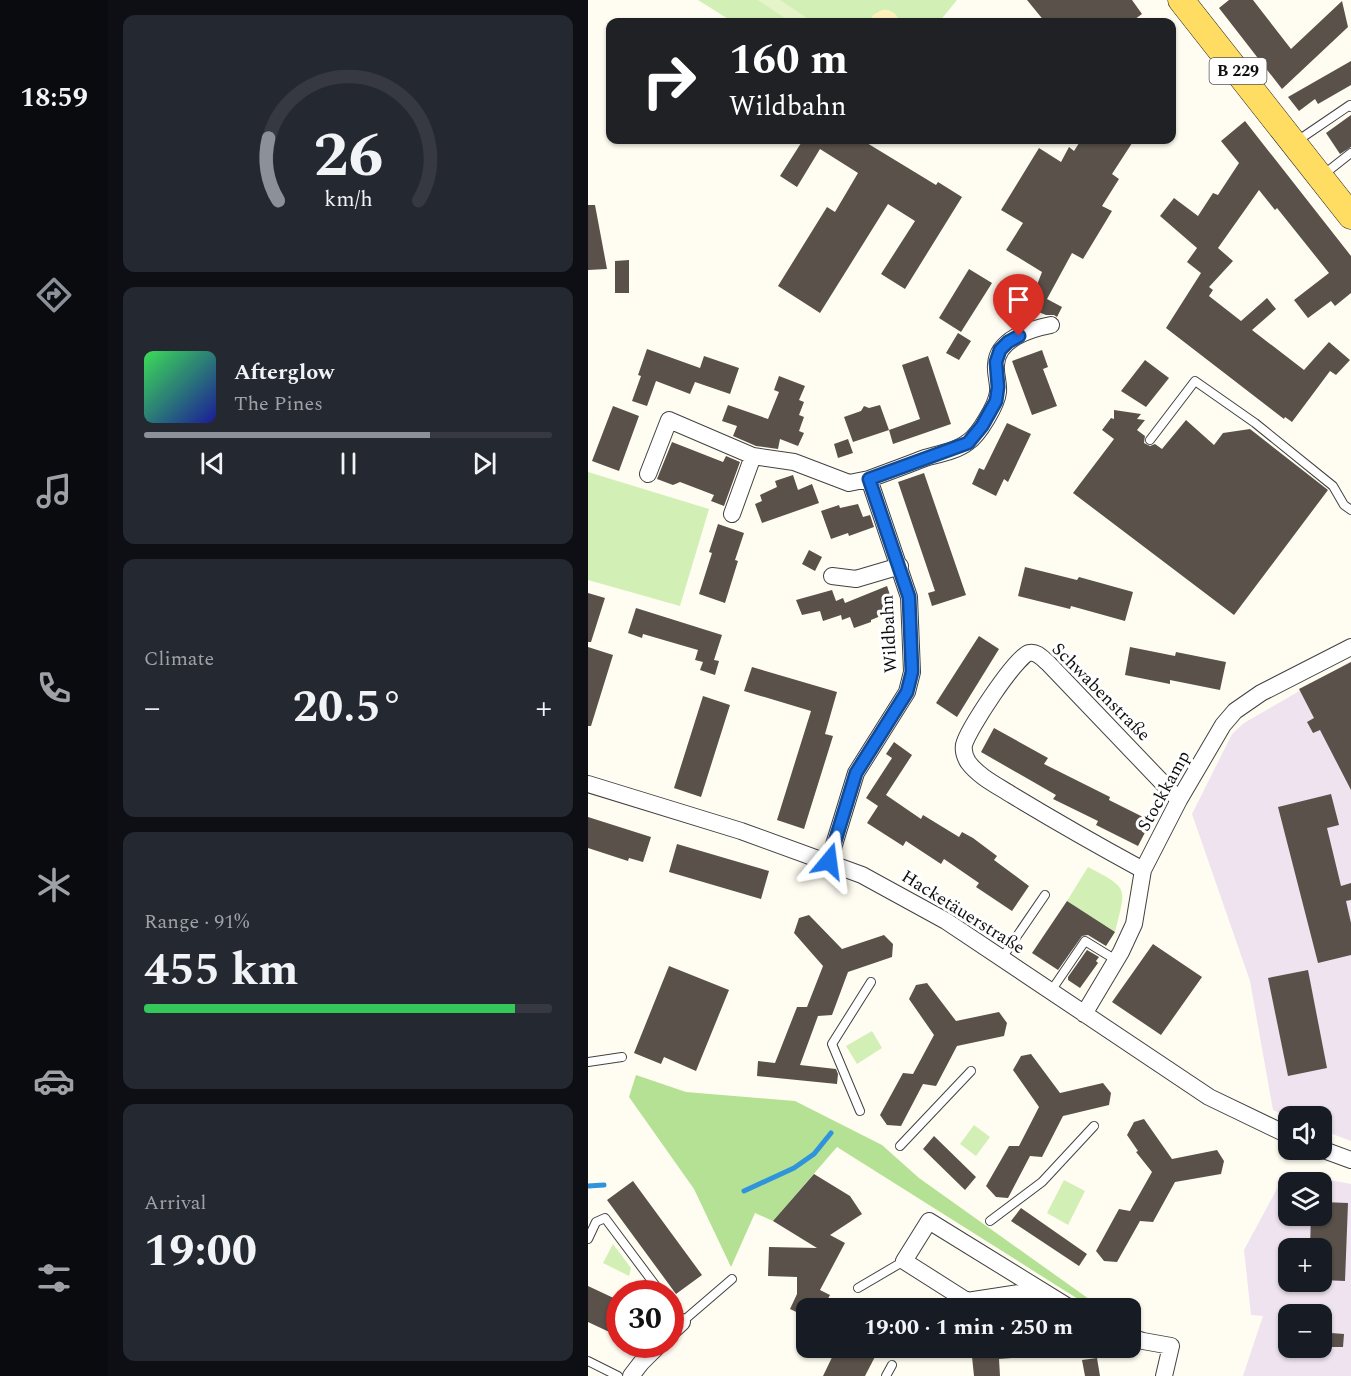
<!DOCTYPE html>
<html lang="en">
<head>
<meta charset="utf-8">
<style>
	body { margin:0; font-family:Spectral,serif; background:#242831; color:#f1f3f6; height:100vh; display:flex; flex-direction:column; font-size:22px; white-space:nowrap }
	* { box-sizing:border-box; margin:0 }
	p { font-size:20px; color:#9ea1a6 }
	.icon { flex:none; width:33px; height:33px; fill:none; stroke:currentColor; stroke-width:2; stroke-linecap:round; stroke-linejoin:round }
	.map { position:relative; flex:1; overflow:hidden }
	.details { display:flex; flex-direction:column; gap:15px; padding:15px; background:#0d0f14; width:480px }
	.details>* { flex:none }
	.top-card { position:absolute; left:18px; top:18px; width:570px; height:126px; border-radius:12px; box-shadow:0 2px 4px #0004; background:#202124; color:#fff; overflow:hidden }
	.tools { position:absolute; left:690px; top:1106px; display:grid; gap:12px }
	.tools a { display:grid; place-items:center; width:54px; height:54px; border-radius:12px; background:#171b24; box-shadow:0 2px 4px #0004; font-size:30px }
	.speed { position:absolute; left:18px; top:1280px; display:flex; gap:12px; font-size:30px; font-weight:700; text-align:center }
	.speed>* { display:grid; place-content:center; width:78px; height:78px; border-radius:50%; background:#171b24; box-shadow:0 2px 4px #0004; line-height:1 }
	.speed .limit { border:9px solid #d22; background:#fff; color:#111 }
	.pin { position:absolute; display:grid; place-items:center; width:51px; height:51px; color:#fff; margin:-62px -26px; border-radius:50% 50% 50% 0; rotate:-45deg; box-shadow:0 0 6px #0007 }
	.pin .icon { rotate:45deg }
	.me { position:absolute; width:66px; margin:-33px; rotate:16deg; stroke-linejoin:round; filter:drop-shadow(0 0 4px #0008) }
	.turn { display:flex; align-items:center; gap:21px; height:126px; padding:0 24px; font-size:27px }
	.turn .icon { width:78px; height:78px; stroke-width:2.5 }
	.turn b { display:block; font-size:42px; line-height:51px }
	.big { font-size:45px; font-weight:700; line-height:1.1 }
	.details .card { flex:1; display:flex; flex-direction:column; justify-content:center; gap:9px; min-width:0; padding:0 21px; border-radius:12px; background:#242831 }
	.details .dial { align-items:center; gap:0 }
	.dial svg { height:156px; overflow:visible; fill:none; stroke:#363941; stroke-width:7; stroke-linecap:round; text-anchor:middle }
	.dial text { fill:#f1f3f6; stroke:none }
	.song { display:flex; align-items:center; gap:18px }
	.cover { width:72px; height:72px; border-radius:9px; background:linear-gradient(135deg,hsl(130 70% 55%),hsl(240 70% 35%)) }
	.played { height:6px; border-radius:3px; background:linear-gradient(90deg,#8c9099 70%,#363941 70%) }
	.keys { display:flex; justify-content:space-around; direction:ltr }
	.heat { display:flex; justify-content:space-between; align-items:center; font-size:33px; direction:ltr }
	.charge { height:9px; border-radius:4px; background:linear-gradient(90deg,#34c759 91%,#363941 0) }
	.trip { position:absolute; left:208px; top:1298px; width:345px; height:60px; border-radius:12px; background:#171b24; box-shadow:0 2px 4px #0004; font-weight:700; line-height:60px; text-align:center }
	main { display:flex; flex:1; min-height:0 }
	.tab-bar { display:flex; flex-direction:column; width:108px; justify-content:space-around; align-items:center; background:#090b0e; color:#9ea1a6 }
	.tab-bar .icon { width:42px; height:42px }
	.tab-bar .selected { color:#8c9099 }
	.tab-bar b { font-size:27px; color:#f1f3f6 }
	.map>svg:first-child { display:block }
	.industrial { fill:#eee3ef; fill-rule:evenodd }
	.green { fill:#d2efb6 }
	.forest { fill:#b5e194 }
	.sand { fill:#fff1ba }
	.pitch { fill:#e5f5c9 }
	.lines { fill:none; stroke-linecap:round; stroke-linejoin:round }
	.stream { stroke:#2f94dc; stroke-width:5 }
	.building { fill:#5a514a }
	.lane-casing { stroke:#424242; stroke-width:10 }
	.street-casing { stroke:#424242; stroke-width:18 }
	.primary-casing { stroke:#202020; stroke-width:27 }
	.lane { stroke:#fff; stroke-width:8 }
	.street { stroke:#fff; stroke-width:16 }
	.primary { stroke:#ffdc62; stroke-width:26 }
	.route-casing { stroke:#114b97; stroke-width:15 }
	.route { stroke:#1a73e8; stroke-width:10 }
	.labels { text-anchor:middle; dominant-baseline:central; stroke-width:6; stroke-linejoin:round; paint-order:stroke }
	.shield { fill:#fff; stroke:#575757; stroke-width:1.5 }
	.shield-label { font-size:16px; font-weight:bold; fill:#0f0f0f }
	.street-label { font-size:18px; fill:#0f0f0f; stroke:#fff }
</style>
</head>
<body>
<main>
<nav class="tab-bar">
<b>18:59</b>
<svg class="icon selected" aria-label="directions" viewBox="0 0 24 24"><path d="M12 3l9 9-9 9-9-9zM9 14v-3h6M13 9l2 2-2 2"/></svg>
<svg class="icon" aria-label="music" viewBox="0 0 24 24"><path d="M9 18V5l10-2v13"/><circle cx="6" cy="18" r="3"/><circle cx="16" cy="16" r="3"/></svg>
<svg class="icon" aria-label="phone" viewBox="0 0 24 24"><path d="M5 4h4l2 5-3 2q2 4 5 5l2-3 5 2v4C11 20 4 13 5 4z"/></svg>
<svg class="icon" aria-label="climate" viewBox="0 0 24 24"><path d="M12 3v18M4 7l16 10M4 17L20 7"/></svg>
<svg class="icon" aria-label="car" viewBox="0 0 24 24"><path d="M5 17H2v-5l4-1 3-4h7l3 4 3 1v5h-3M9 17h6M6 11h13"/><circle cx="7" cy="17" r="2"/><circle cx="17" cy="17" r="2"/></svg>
<svg class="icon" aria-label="filters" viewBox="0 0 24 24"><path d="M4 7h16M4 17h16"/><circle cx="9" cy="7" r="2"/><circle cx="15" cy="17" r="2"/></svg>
</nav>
<section class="details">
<div class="card dial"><svg viewBox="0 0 100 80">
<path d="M14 69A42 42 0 1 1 86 69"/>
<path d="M14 69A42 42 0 0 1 9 37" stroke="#8c9099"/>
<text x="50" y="56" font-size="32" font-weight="700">26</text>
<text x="50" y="72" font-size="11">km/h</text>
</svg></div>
<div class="card">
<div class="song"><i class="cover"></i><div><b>Afterglow</b><p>The Pines</p></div></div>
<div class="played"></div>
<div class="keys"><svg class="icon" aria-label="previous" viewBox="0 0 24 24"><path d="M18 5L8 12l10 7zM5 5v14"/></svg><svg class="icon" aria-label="pause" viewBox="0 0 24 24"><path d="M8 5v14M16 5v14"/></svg><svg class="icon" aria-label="next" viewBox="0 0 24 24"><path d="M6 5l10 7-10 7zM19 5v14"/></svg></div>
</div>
<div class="card"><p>Climate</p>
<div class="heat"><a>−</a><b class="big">20.5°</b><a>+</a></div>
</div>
<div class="card"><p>Range · 91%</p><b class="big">455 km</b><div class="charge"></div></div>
<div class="card"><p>Arrival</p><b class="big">19:00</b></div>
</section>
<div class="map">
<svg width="763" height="1376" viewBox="0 0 763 1376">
	<rect width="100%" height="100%" fill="#fffdf2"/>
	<path class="industrial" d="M763 661V1141L734 1130V1116L700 1117 685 1110 662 981 604 814 644 734 656 723Z
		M698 1172 763 1184V1376H655L675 1316 663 1315 656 1250ZM700 1182H734V1215H700ZM700 1248H734V1281H700ZM700 1314H734V1347H700Z"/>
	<path class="green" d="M110 0H369L351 22H145Z
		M0 472 121 509 92 606 0 580Z
		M500 867C542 889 538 887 527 932L479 901Z
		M284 1031 294 1048 269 1064 258 1046Z
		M386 1125 402 1137 388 1156 372 1144Z
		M476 1180 497 1191 480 1225 459 1213Z
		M25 1244 43 1268 41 1276 15 1263Z"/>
	<path class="forest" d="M48 1075 98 1092 207 1101 294 1145 331 1178 501 1299 498 1304 249 1147 185 1221 167 1213 143 1267 106 1189 41 1097Z"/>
	<path class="sand" d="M294 10C303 9 309 14 312 22H282L285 15Z"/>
	<path class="pitch" d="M170 0H192L225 22H203Z"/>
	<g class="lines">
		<path class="stream" d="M0 1186 16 1185
			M156 1191 206 1168 226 1154 243 1133"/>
	</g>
	<path class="building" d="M439 0H544L554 14 543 22H457Z
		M641 0H665L703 49 754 1 760 27 694 89 631 8Z
		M763 61V85L730 104 727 99 711 111 700 97Z
		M763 115V147L752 154 738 133Z
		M657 121 763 256V293L747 306 743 301 720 318 706 300 741 273 689 208 687 210 671 190 630 248 645 261 621 287 625 290 621 296 653 321 679 298 688 309 664 330 716 370 741 342 762 360 748 375 742 371 704 422 697 417 696 419 578 328 613 273 599 262 609 248 572 216 586 198 610 216 625 193 630 195 651 163 633 141Z
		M215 140H274L348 185 350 182 374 197 317 289 293 274 327 221 300 204 232 313 190 286 239 207 247 212 270 173 232 149 209 187 192 176Z
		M493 140H546L524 174 531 179 514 206 524 211 495 259 484 253 459 299 474 307 469 317 466 315H458L440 308 454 272 418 250 435 223 413 210 451 148 473 162 481 147 486 151Z
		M0 205H7L19 269 0 270Z
		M41 260V293H27V261Z
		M381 269 404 283 373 332 351 318Z
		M370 333 383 341 371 360 358 353Z
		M59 349 112 368 116 356 151 368 142 394 107 382 102 394 68 381 59 406 44 401 53 376 50 375Z
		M454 350 460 367 455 369 469 406 444 415 424 361Z
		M340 356 363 424 305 444 301 430 332 419 314 365Z
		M557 360 581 378 558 407 533 391Z
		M191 376 217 386 211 400 216 402 211 415 216 417 211 431 216 433 210 446 192 439 190 449 168 446 145 436 149 426 134 421 140 405 180 419 191 392 186 390Z
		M292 405 301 430 265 442 256 417 273 411 276 406 281 408Z
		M25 406 51 416 31 471 4 461Z
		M526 410 553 414 549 419 557 420 549 430 557 436 556 443 562 446 567 444 574 449 598 420 626 445 635 433 662 429 740 490 646 615 485 493 526 439 514 430 523 418 526 419Z
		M419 423 443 434 420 482 416 479 408 496 384 484 391 468 396 470Z
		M260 439 265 453 250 458 246 444Z
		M84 442 135 462 138 456 152 462 136 506 123 501 126 495 92 482 85 485 69 479Z
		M336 473 378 595 344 606 340 593 347 591 310 482Z
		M205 475 210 490 224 484 231 503 174 523 167 504 174 501 172 495 189 487 187 481Z
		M270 504 275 517 282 515 286 527 261 536 260 533 243 539 233 511 251 505 252 508Z
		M130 524 156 533 147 560 150 561 137 603 111 594 124 553 121 552Z
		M221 550 234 557 227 571 214 564Z
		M437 567 489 580 491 577 545 592 537 621 483 606 482 609 430 596Z
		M299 586 307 610 283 620V622L266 628 262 617 254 620 253 615 235 621 232 611 214 615 208 600 244 590 248 601 255 598 257 603Z
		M0 593 17 598 3 642H0Z
		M48 608 134 635 126 660 131 661 127 675 112 670 115 662 107 660 110 650 55 634 54 638 40 633Z
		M391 636 411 649 369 717 348 703Z
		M0 647 25 655 3 726H0Z
		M542 647 587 656 588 652 638 662 632 690 582 680V684L537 675Z
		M763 662V790L732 730 725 733 719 722 726 718 711 689Z
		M164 667 249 692 237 734 245 736 216 829 189 820 223 711 156 691Z
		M115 696 142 705 113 797 86 788Z
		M406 728 460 758 456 764 522 797 521 800 563 821 550 846 508 825 510 821 465 799 468 795 393 752Z
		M306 742 324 755 298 795 333 819 335 815 371 837 374 832 385 838 409 856 406 860 441 886 424 911 388 887 391 883 356 859 353 864 318 841 315 846 279 823 290 806 278 798 304 758 298 754Z
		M743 794 751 825 739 828 753 886 763 883V900L758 901 763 923V955L730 963 690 807Z
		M0 817 63 837 55 862 41 858 40 861 0 848Z
		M89 844 181 871 173 899 81 872Z
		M479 901 527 932 518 946 500 935 494 936 470 970 444 953Z
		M221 915 254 949 296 935 305 944 304 957 260 972 244 1015 230 1016 212 1065 248 1069 250 1074 249 1084 169 1076 170 1061 187 1063 209 1007H219L235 966 206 933 211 918Z
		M565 944 614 977 573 1035 524 1002Z
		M499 950 511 957 508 961 510 963 492 988 480 980V977Z
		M81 966 141 990 108 1071 76 1057 73 1064 46 1053Z
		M720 970 739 1068 700 1076 680 978Z
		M339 983 368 1021 411 1012 419 1023 416 1036 369 1046 348 1086 335 1084 313 1126 299 1125 292 1115 315 1073 325 1074 346 1035 321 999 328 985Z
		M443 1054 472 1093 515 1083 523 1093 521 1105 475 1116 454 1157 442 1156 420 1198 408 1197 398 1186 421 1146H431L451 1107 425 1070 433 1056Z
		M556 1119 584 1159 629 1150 636 1161 633 1174 587 1182 565 1222 552 1221 529 1262 516 1261 508 1251 531 1209 542 1211 564 1172 548 1152 550 1151 539 1135 546 1122Z
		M346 1136 388 1177 377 1190 335 1149Z
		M226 1174 262 1196 274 1214 242 1235 257 1243 232 1290 242 1295 235 1308H219V1317L202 1309 209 1294V1277L180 1276 181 1247 229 1248 185 1221Z
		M45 1181 114 1275 88 1294 19 1200Z
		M734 1202 760 1203 757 1281 734 1280V1248H722L723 1215H734Z
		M433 1208 499 1254 491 1266 423 1221Z
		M0 1286 32 1301V1337L0 1322Z
		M734 1327 743 1333 756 1334 755 1347H734Z
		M249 1347H292L277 1376H235Z
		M383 1347H436L437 1357 411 1359 412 1376H386Z
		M509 1358 512 1376H497L494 1360Z"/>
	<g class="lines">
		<g class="lane-casing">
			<path id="lane" d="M709 141 762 105 763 107
				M735 175 763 153
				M562 440 607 381 667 423 745 486 756 505 763 510
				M414 958 457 895
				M463 991 497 941 528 960
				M0 1062 34 1057
				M272 1111 244 1044 283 982
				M312 1146 383 1071
				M402 1221 454 1182 506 1126
				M0 1239 8 1222 17 1218 73 1293
				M270 1288 316 1261
				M82 1306 94 1322 144 1279
				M0 1361 30 1376
				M298 1376 304 1365"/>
		</g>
		<g class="street-casing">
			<path id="street" d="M60 474 81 420 165 456 206 462 261 483 281 479 321 597 324 672 319 692 268 773 241 861
				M281 479C300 472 319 465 337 458 351 454 369 451 380 442 391 435 409 404 410 392 411 383 407 374 408 365 409 339 442 329 463 325
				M144 514 165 456
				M244 576 268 579 312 566
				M0 784 153 831 274 875 358 921 621 1097 700 1135
				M555 870C511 846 467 821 424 795 410 786 391 777 380 762 377 757 375 751 376 745 379 731 428 656 441 653 449 651 455 659 460 663L591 800
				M496 1014 533 952 546 924 555 870 591 800 635 725 647 711 673 693 763 647
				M733 1149 763 1160
				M451 1290 379 1301 316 1261 341 1221 482 1308
				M82 1333 94 1322
				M543 1337 555 1341 583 1346 576 1376
				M43 1376 53 1363 72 1344"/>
		</g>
		<g class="primary-casing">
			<path id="primary" d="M593 0 763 216"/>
		</g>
		<use href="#lane" class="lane"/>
		<use href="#street" class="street"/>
		<use href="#primary" class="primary"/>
	</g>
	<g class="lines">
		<g class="route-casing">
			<path id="route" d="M241 861 268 773 319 692 324 672 321 597 281 479 380 443 394 426 408 401 410 387 408 362 412 350 420 342 431 336"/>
		</g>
		<use href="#route" class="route"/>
	</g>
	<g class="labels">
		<rect class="shield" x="621.5" y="58" width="57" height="26" rx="4.5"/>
		<g class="shield-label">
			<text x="650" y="71">B 229</text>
		</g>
		<g class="street-label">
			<text transform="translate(301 634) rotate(-93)">Wildbahn</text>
			<text transform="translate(513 692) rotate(45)">Schwabenstraße</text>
			<text transform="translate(576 791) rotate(-61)">Stockkamp</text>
			<text transform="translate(375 912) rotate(32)">Hacketäuerstraße</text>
		</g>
	</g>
</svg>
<div class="tools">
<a><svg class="icon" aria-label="sound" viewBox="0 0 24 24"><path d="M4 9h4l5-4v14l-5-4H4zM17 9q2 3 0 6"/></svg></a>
<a><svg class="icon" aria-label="layers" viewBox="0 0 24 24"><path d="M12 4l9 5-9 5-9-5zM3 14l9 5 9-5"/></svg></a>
<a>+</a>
<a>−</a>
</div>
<div class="speed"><div class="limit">30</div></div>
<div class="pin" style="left:431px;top:336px;background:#d93025"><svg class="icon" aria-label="arrive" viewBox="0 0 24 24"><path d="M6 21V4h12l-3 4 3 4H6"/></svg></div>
<svg class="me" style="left:241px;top:861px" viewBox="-20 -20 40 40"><path d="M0-17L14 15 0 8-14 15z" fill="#1a73e8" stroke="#fff" stroke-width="4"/></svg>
<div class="trip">19:00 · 1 min · 250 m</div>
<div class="top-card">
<div class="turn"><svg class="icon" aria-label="right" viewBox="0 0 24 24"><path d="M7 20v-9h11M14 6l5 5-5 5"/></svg><div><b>160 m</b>Wildbahn</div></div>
</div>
</div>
</main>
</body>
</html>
